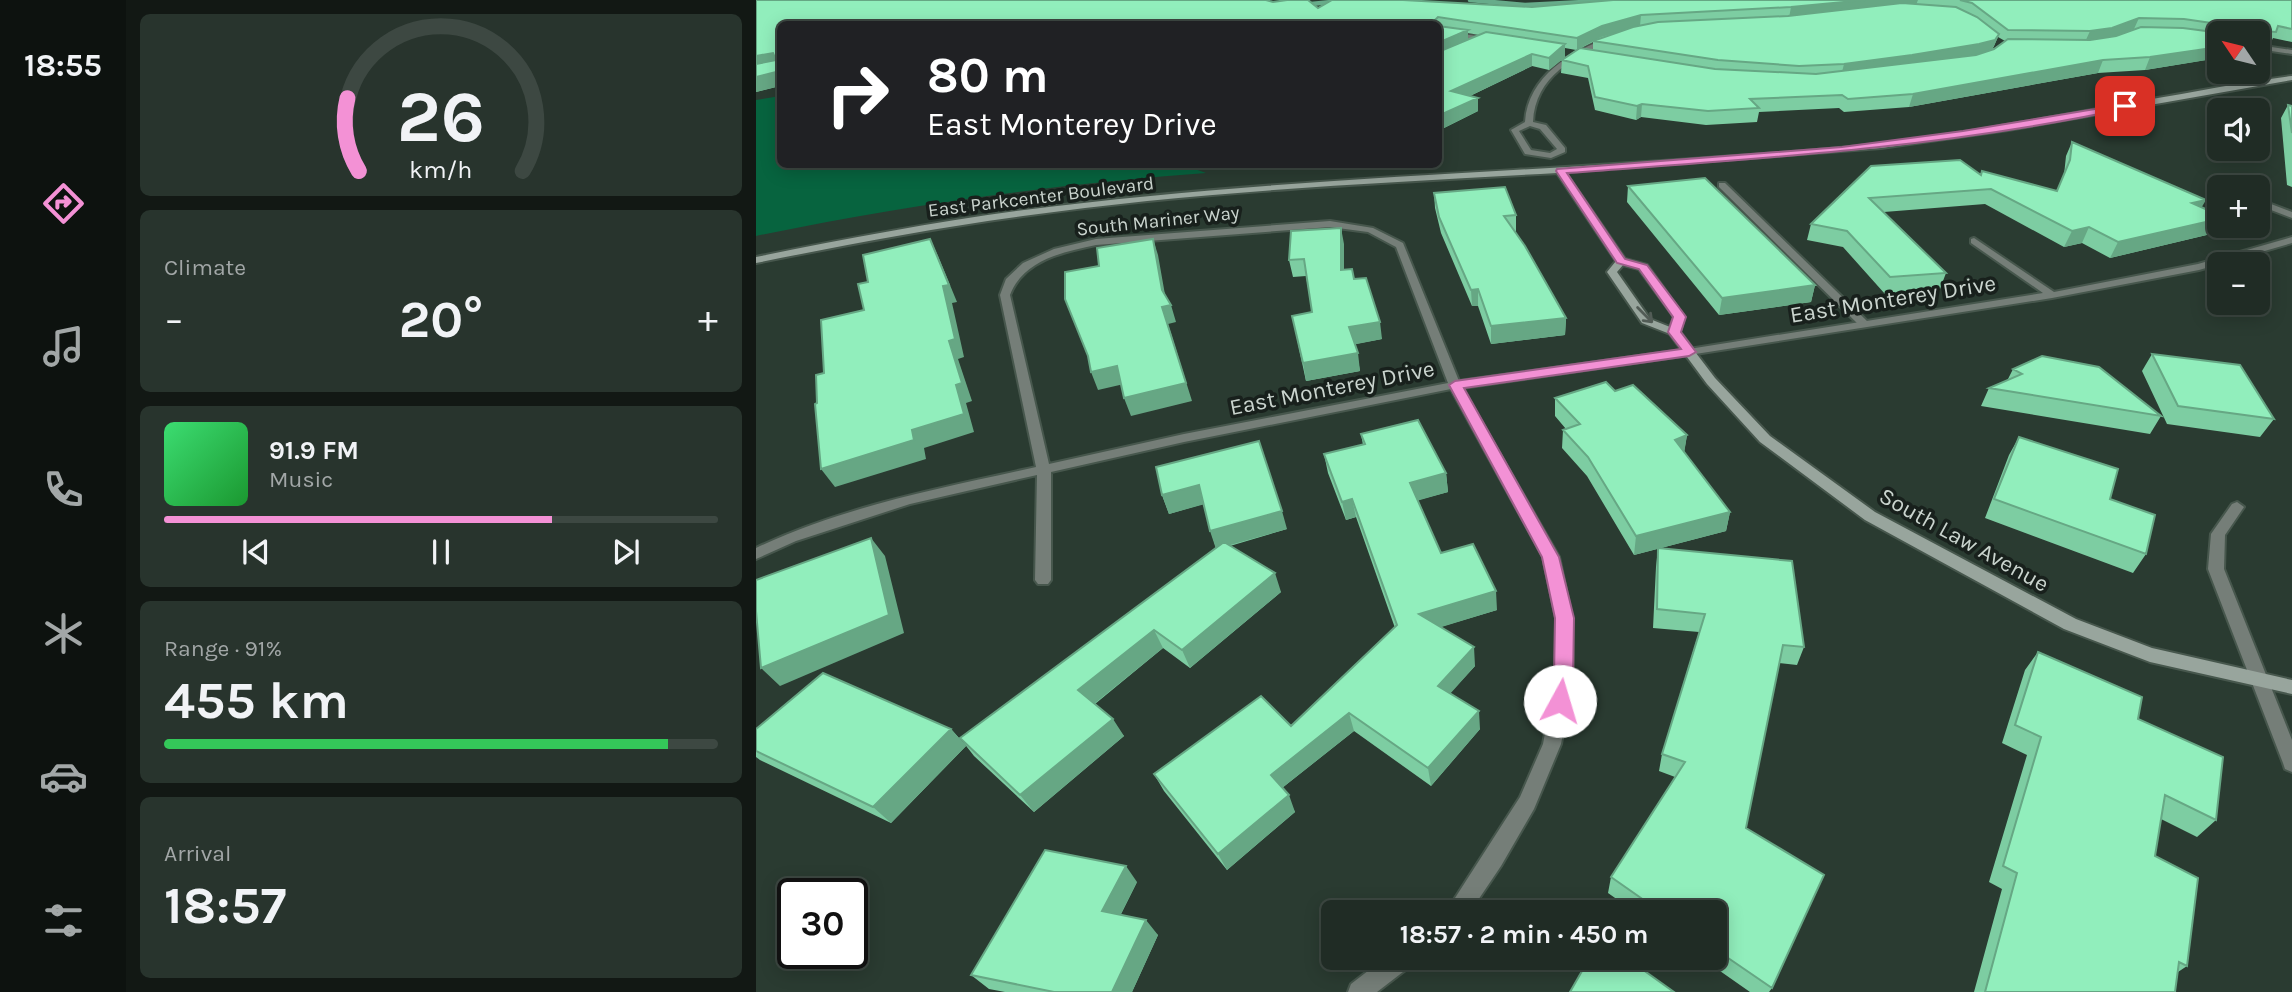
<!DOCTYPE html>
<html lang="en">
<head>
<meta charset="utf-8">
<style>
	body { margin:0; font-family:Karla,sans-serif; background:#28342d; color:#f1f3f6; height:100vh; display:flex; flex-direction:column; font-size:26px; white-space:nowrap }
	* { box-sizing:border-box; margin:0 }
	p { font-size:23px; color:#a2a7a7 }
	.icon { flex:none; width:38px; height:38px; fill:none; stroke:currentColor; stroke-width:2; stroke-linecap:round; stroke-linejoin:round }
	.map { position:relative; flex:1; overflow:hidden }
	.side { display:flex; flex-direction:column; gap:14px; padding:14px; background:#121814; width:630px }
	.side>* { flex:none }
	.guide { position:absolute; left:21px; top:21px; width:665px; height:147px; border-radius:10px; box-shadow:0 4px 18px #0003,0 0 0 2px #3d4842; background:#202124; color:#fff; overflow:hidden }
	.needle { width:46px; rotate:305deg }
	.controls { position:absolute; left:1451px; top:21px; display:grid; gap:14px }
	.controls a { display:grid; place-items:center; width:63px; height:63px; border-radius:10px; background:#202c25; box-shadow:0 4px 18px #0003,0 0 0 2px #3d4842; font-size:35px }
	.speed { position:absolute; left:21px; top:878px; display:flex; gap:14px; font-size:35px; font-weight:700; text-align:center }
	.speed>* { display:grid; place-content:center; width:91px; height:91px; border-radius:50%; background:#202c25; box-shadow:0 4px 18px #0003,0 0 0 2px #3d4842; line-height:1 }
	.speed .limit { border:4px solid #111; border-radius:10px; background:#fff; color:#111 }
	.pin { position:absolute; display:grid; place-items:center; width:60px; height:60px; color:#fff; margin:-30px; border-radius:14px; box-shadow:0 4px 10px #0006 }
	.me { position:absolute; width:77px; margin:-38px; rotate:6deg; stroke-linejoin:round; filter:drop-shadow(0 0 5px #0008) }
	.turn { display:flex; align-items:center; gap:24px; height:147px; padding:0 35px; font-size:32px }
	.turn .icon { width:91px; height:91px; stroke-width:2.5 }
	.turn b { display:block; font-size:49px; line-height:60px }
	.big { font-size:52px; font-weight:700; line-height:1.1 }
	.side .tile { flex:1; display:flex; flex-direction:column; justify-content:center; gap:10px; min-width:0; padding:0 24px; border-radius:10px; background:#28342d }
	.side .dial { align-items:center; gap:0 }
	.dial svg { height:182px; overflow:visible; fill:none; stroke:#3d4842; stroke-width:7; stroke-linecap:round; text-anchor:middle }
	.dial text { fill:#f1f3f6; stroke:none }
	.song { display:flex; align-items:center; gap:21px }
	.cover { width:84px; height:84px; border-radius:10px; background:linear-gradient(135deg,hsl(140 70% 55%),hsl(130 70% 35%)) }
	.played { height:7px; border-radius:4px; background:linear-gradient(90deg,#f391d5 70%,#3d4842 70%) }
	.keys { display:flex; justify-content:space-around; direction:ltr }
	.heat { display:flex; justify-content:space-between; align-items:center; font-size:38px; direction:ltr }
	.charge { height:10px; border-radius:5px; background:linear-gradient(90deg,#34c759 91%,#3d4842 0) }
	.trip { position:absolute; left:565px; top:900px; width:406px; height:70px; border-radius:10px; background:#202c25; box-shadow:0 4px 18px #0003,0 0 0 2px #3d4842; font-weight:700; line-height:70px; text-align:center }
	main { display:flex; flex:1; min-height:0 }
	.menu { display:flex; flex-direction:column; width:126px; justify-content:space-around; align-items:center; background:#0d120f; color:#a2a7a7 }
	.menu .icon { width:49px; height:49px }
	.menu .on { color:#f391d5 }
	.menu b { font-size:32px; color:#f1f3f6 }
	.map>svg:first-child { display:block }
	.green { fill:#07643f }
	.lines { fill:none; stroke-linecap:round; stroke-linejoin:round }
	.stream { stroke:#67ac8a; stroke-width:4.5 }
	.lane-casing { stroke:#47574d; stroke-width:4 }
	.street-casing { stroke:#47574d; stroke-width:4 }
	.secondary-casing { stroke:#47574d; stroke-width:4 }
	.lane { fill:#757e78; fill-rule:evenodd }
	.street { fill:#757e78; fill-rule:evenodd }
	.secondary { fill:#98a59d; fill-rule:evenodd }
	.wall { fill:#7dcda2; fill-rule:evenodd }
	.shaded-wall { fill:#66a784 }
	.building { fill:#91eebc; stroke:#66a784; stroke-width:2 }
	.oneway { stroke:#525c56 }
	.route { fill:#f391d5; stroke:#9e5e8a; stroke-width:2 }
	.labels { text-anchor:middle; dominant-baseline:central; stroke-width:7; stroke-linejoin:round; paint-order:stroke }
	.far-street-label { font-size:19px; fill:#cad4ce; stroke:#18201c }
	.street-label { font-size:23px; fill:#cad4ce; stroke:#18201c }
</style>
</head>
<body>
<main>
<nav class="menu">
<b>18:55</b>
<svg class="icon on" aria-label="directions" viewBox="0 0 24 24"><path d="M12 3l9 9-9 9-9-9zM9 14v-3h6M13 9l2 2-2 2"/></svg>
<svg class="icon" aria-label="music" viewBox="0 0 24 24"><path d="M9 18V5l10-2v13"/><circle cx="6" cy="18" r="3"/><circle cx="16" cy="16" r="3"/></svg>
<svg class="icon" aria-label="phone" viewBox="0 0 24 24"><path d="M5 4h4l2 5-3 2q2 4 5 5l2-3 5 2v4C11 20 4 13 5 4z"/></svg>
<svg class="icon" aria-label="climate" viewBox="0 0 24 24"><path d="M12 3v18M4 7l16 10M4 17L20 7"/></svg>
<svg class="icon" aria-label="car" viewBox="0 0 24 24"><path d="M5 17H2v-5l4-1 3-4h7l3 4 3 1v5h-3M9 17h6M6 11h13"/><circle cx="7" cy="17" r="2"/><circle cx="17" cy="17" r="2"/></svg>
<svg class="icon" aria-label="filters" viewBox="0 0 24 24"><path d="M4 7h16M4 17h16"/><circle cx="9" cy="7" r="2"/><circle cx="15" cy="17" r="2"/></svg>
</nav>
<section class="side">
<div class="tile dial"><svg viewBox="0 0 100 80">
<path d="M14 69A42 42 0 1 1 86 69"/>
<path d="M14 69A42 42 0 0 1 9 37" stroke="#f391d5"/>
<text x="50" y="56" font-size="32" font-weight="700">26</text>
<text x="50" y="72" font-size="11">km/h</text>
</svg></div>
<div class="tile"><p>Climate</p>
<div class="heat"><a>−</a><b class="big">20°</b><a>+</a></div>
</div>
<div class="tile">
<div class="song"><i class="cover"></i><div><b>91.9 FM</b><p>Music</p></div></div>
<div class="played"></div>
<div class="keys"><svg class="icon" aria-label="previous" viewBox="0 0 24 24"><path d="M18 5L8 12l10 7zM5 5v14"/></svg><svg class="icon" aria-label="pause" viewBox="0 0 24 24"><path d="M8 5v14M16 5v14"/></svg><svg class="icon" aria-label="next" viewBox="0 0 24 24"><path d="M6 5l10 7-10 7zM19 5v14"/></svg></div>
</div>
<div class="tile"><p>Range · 91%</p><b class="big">455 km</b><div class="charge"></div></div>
<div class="tile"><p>Arrival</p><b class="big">18:57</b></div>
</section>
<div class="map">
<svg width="1536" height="992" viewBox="0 0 1536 992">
	<rect width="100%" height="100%" fill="#2a3b31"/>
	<path class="green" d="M24 96V164H425L450 173C299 184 148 205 0 236V100Z"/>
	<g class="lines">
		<path class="stream" d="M714 0 769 5 847 1
			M544 5 597 0"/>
		<g class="lane-casing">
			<path id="lane" d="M963 183H969L1112 322V326H1104L963 187Z"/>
		</g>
		<g class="street-casing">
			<path id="street" d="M682 31 737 38 740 40 737 42 682 35Z
				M855 37 857 40C819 56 779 76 777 122L790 125 809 148V152L795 158 769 154 755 130 769 122C772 76 815 51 855 37ZM774 126 784 129 801 149 794 153 775 150 763 131Z
				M1502 45 1536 50V54L1502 49Z
				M1502 199 1536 212V218L1502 205Z
				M574 221 617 228 647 243 703 381 933 349 1287 293 1215 243V239L1218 238 1298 292 1442 264 1536 237V243L1443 270 1296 298 933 355 706 388 803 557 816 618 817 680 805 744 778 809 745 866 714 912H690L764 797 787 744 799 680 800 618 787 557 695 389 428 442 295 472V580L292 584H282L279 580 281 475 154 504 40 541 0 559V548C88 506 186 488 280 467L244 295 250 279 267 263 298 249 340 239ZM574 227 612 232 640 247 692 383 428 434 293 464 254 295C267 260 307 252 340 245Z
				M1481 502 1488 507 1469 535 1468 569 1536 740V772L1529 769 1527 763 1452 569 1455 534 1476 504Z
				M630 957H659L656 965 621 992H592L595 984Z"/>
		</g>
		<g class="secondary-casing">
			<path id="secondary" d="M1536 76V80L1252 130 1125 148 809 172 869 259 891 265 927 315 928 317 924 332 959 378 1014 436 1119 512 1320 619 1396 648 1536 680V694L1394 662 1308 629 1109 520 1004 442 951 384 914 334 886 323 851 272 860 261 801 173C623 183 444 191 267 216 177 228 89 245 0 263V257C89 239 178 222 268 210 538 175 812 172 1083 148 1186 138 1288 119 1390 100 1439 92 1487 82 1536 76ZM867 265 883 269 918 317 914 327 894 319 861 272Z"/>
		</g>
		<use href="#lane" class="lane"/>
		<use href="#street" class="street"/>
		<use href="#secondary" class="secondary"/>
	</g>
	<path class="wall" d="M0 0 562 8 776 7 857 0H1536V42L1517 38 1514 44 1503 42 1502 45V33H1463L1462 58 1389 70 1342 73 1153 107 1088 112 1083 108 1003 112 1001 122 950 125 885 117 880 120 839 110 832 78 805 73 806 60 820 50 809 48V57L793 70 776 66 714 96 722 111 682 131V24H24V86L0 92ZM712 33 723 35 712 40ZM1242 37 1249 41 1236 50 1238 46ZM837 42V50L825 48Z
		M1532 105 1536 106V187L1531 185 1525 118Z
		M1316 142 1446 208 1459 233 1354 258 1326 243 1308 247 1229 204 1128 212 1190 273 1184 289 1129 294 1087 247 1051 240 1055 224 1115 166 1225 175 1301 191 1308 175 1310 156Z
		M872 186 1059 285 1055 302 963 315 871 202Z
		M678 193 760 215V231H759L810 318 809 335 735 344 722 306H716L685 233 679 208Z
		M588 244V270L598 279 626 339 599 344 604 371 550 381 536 316 556 312 550 276 537 277 533 260Z
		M1396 354 1518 419 1504 437 1411 424 1386 371Z
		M1257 369 1405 416 1394 434 1225 406 1233 388 1251 381Z
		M859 391 931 435 928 452 974 512 970 531 878 555 831 476 806 448 807 430 810 429 799 416V398Z
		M605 434 690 473 692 492 662 500 685 553 741 610 684 627 719 666 694 693 724 729 675 786 598 731 526 788 539 812 471 870 408 791 398 774 535 726 639 628 600 517 590 520 572 473 568 454 607 445Z
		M1263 437 1354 499 1390 554 1377 573 1229 518 1253 455Z
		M400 467 531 529 474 546 525 592 434 668 407 648 339 704 368 736 278 812 218 756 204 738 460 548 447 504 413 514 406 495Z
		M902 548 1048 647 1041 665 1023 663 990 828 1016 988 1013 992H994L944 957H959V912H879L852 893 855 877 919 777 903 771 906 754 943 632 897 628 900 567Z
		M1282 652 1382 719 1460 820 1441 837 1405 819 1399 856 1431 966 1422 972 1419 992H1218L1246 889 1233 882 1271 755 1246 743 1269 670Z
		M0 729H195L210 746 135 823 4 760 0 757Z
		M381 882 365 914 402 935 376 992H249L233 989 215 975Z"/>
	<path class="shaded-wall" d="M1109 0H1162L1160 5 1033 18 1035 7Z
		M885 15 884 26 845 37 821 50V38L846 26Z
		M1383 18 1378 29 1351 39 1329 42 1334 31Z
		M712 30V41L682 55V43Z
		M1243 34 1238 46 1234 52 1219 56 1085 76 1088 64Z
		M809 44V57L793 70V58Z
		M1463 47V58L1389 70 1394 57Z
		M17 53 24 65 0 69V56Z
		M776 54V66L695 105V91Z
		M1347 60 1342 73 1153 107 1157 94Z
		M24 71V86L0 92V77Z
		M722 98V111L682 131V116Z
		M886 104 885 117 880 120 881 106Z
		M1450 200 1441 215 1436 203Z
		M1463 219V226L1459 233 1354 258 1362 242Z
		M1333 227 1326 243 1308 247 1316 231Z
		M585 228 588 244V287L585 270Z
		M174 239 182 256 201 302 196 303 208 357 202 359 216 401 210 403 218 432 168 448 170 459 79 487 65 469 156 430 193 341Z
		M397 239 402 255 411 306 415 305 420 322 412 324 436 401 375 416 368 398 406 290Z
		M1059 285 1055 302 963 315 966 298Z
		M722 289V306H716L715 290Z
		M810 318 809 335 735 344V326Z
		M624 322 626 339 596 345 593 327Z
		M602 353 604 371 550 381 547 363Z
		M361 366 368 384 342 390 335 372Z
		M931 435 928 454 919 440Z
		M690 473 692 492 657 502 654 483Z
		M443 485 449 504 413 514 406 495Z
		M596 499 600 517 590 520 586 502Z
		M526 511 531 529 460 549 454 531Z
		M974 512 970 531 878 555 880 536Z
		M115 538 129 556 148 633 24 686 5 668Z
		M519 573 525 592 434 668 426 650Z
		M740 591 741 610 666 633 663 614Z
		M398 630 407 648 333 708 322 690Z
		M718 647 719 666 685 704 682 686Z
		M723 711 724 729 675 786 672 768Z
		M593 713 598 731 521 792 515 775Z
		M357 719 368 736 278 812 264 795Z
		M195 729 210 746 135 823 117 807Z
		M533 795 539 812 471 870 462 854Z
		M370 866 381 882 359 926 346 911Z
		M390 920 402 935 376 992H356Z"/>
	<path class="building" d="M0 0H510L517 2 531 0H552L562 8 576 0H647L776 7 857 0H1109L1035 7 885 15 846 26 821 38 682 17 679 20 680 24H24V71L0 77V64L20 60 17 53 0 56Z
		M1204 0H1536V29L1522 26 1520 32 1509 31 1506 37 1502 38V33H1469L1472 27 1469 25 1428 19 1383 18 1356 28 1334 31 1252 30 1216 3Z
		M1146 3 1200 7 1221 17 1243 34 1239 40 1223 44 1156 55 1088 64 1043 66 962 60 837 41 877 27 902 22 1032 16Z
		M682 26 712 30 682 43Z
		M1385 27 1427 28 1465 33H1463V47L1394 57 1347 60 1157 94 1092 99 1086 95 994 99 1003 108 952 111 886 104 881 106 839 97 832 66 806 60 824 48 959 69 1060 74 1220 55 1238 49 1252 39 1334 40 1360 36Z
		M730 32 809 44 793 58 776 54 695 91 722 98 682 116V52Z
		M1532 105 1536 106V133Z
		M1316 142 1450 200 1436 203 1463 215V219L1362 242 1333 227 1316 231 1235 189 1113 198 1190 273 1134 277 1091 231 1055 224 1115 166 1204 160 1225 175 1226 171 1301 191 1314 160Z
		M949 178 1059 285 966 298 872 186Z
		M749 187 760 215 748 216 769 246 810 318 735 326 722 289 715 290 683 217 678 193Z
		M585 228V270L596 269 598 279 610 278 624 322 593 327 602 353 547 363 536 316 556 312 548 259 533 260 535 231Z
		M174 239 193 285 187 286 199 339 193 341 206 383 200 385 208 414 156 430 158 440 65 469 59 404 61 403 60 375 68 373 65 320 108 310 102 284 112 282 107 255Z
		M397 239 406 290 415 305 406 307 430 383 368 398 361 366 335 372 332 356 309 299V272L343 266 341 248Z
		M1396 354 1484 365 1518 419 1422 406Z
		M1286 356 1343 367 1405 416 1233 388 1266 374 1257 369Z
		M850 382 859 391 877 385 931 435 919 440 974 512 880 536 832 457 807 430 824 424 799 398Z
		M662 420 690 473 654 483 685 553 717 544 740 591 663 614 718 647 682 686 723 711 672 768 593 713 515 775 533 795 462 854 398 774 505 696 535 726 641 625 596 499 586 502 568 454 609 444 605 434Z
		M1263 437 1362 469 1354 499 1399 515 1390 554 1238 499Z
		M503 441 526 511 454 531 443 485 406 495 400 467Z
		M115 538 133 615 5 668 0 611V580Z
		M468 542 519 573 426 650 398 630 322 690 357 719 264 795 204 738Z
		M902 548 1036 561 1048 647 1027 645 990 828 1068 875 1016 988 959 949V912H905L855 877 929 762 906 754 949 614 901 609Z
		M1282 652 1386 697 1382 719 1467 757 1460 820 1409 795 1399 856 1442 878 1431 966 1423 962 1419 992H1229L1261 873 1247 866 1285 737 1259 725Z
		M67 673 195 729 117 807 0 751V729Z
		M289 850 370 866 346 911 390 920 356 992H298L215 975Z
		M834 957H869L918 992H814Z"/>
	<defs><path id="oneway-shaft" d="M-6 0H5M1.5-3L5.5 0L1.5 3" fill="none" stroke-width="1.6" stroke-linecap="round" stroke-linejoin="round" transform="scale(1.75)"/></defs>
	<use class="oneway" href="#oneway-shaft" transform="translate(889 315) rotate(45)"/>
	<path class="route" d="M1369 104 1372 108C1187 148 999 159 811 173L869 259 891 265 928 314 930 317 925 332 940 352 933 356 708 388 803 557 818 618 817 680 811 707 804 710 797 707 794 701 798 680 799 618 786 557 693 385 699 381 925 349 912 332 917 317 883 269 861 263 800 171 801 169 1086 147 1207 131Z"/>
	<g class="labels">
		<g class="far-street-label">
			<text transform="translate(285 197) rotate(-7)">East Parkcenter Boulevard</text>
			<text transform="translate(402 221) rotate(-6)">South Mariner Way</text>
		</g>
		<g class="street-label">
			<text transform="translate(1137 299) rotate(-9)">East Monterey Drive</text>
			<text transform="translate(576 388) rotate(-11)">East Monterey Drive</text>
			<text transform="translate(1208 540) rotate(29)">South Law Avenue</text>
		</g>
	</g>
</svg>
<div class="controls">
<a><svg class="needle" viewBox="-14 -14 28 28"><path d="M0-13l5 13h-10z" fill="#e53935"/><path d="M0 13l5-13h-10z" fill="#a2a7a7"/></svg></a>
<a><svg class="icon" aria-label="sound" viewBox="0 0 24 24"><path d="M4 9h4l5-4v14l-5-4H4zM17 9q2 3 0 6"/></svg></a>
<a>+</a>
<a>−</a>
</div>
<div class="speed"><div class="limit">30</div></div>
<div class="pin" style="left:1369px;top:106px;background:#d93025"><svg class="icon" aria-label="arrive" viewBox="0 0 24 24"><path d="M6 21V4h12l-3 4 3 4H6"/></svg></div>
<svg class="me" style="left:804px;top:701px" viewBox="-20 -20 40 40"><circle r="19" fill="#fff"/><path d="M0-13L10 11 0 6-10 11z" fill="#f391d5"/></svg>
<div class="trip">18:57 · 2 min · 450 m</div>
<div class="guide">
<div class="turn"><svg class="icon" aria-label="right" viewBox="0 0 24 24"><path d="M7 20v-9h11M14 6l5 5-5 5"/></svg><div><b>80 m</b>East Monterey Drive</div></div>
</div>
</div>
</main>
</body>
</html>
